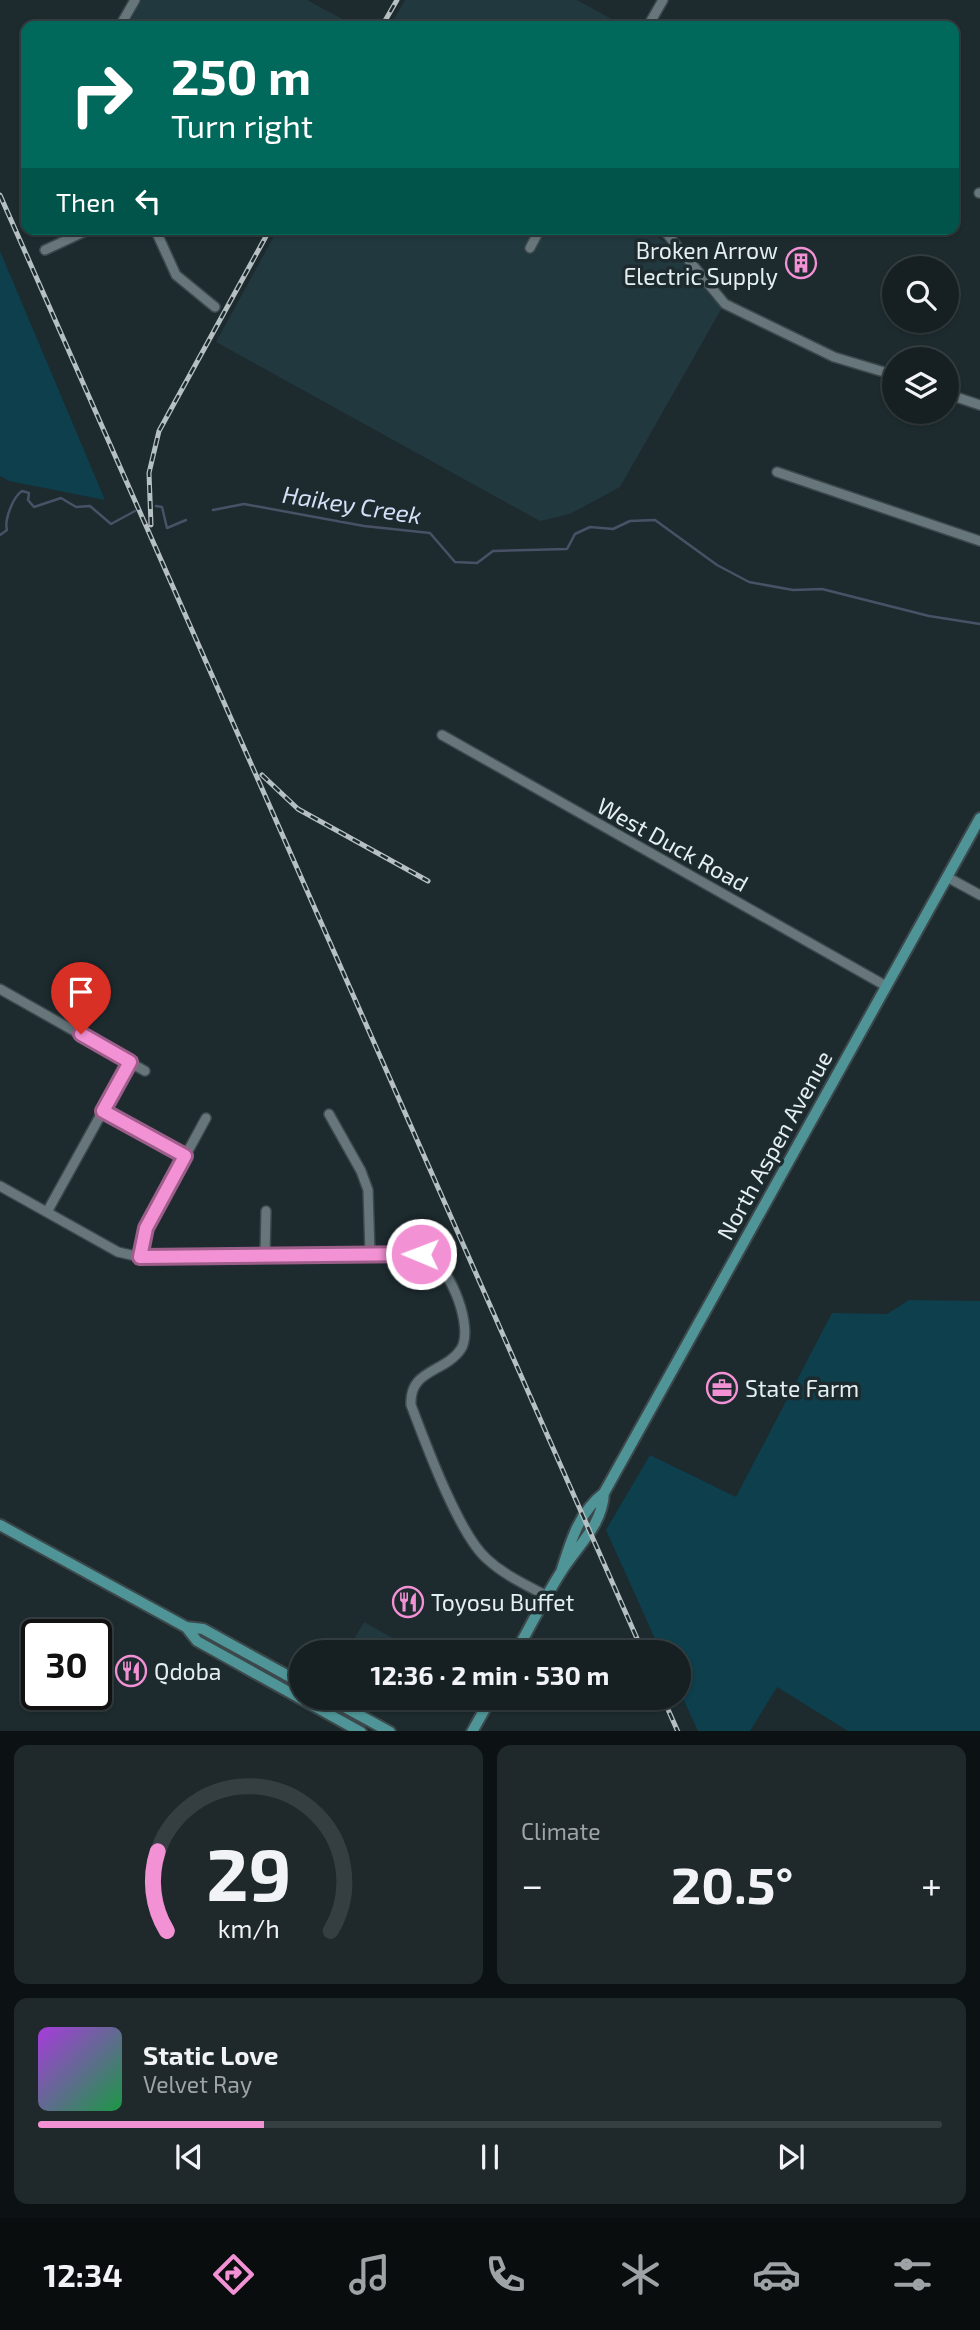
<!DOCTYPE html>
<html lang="en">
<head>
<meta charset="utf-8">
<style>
	body { margin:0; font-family:"Exo 2",sans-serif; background:#1f282b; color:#f1f3f6; height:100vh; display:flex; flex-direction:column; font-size:26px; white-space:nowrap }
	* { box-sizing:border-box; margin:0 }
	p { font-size:23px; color:#9ea3a6 }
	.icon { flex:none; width:38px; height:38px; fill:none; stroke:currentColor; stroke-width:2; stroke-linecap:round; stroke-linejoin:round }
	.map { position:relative; height:1731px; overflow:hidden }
	.panel { display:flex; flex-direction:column; gap:14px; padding:14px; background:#0c1213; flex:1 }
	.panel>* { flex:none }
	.top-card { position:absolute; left:21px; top:21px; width:938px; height:214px; border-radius:14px; box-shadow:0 2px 5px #0004,0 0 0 2px #353e41; background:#00695c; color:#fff; overflow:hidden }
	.controls { position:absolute; left:882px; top:256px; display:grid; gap:14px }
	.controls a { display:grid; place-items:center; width:77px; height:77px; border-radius:50%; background:#162023; box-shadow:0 2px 5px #0004,0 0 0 2px #353e41; font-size:35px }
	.speed { position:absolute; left:21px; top:1619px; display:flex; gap:14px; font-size:35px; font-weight:700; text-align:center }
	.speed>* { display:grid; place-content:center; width:91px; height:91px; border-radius:50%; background:#162023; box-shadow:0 2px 5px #0004,0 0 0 2px #353e41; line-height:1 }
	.speed .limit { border:4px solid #111; border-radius:10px; background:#fff; color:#111 }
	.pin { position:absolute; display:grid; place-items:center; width:60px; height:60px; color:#fff; margin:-72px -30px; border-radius:50% 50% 50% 0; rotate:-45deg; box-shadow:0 0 7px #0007 }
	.pin .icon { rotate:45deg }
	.me { position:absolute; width:77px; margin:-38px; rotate:271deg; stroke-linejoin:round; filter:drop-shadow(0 0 5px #0008) }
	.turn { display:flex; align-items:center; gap:24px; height:147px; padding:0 35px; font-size:32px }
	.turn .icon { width:91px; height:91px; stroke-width:2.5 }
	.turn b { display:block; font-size:49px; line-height:60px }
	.then { display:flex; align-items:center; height:66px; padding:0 35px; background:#0003; gap:14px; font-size:26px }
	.big { font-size:52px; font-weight:700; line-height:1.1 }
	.panel .card { flex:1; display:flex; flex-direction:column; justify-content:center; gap:10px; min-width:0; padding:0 24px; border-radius:14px; background:#1f282b }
	.panel .dial { align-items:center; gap:0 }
	.dial svg { height:182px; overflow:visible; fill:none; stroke:#353e41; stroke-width:7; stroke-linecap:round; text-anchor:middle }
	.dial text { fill:#f1f3f6; stroke:none }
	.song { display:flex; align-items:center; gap:21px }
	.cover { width:84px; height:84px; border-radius:10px; background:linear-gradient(135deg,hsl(280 70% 55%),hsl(140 70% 35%)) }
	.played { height:7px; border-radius:4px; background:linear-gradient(90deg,#f391d5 25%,#353e41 25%) }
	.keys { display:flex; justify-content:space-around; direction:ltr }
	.heat { display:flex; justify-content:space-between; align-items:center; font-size:38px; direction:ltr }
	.panel .tiles { flex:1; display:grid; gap:14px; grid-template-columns:1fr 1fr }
	.card:last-child { grid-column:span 2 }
	.trip { position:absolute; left:289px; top:1640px; width:402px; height:70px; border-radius:35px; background:#162023; box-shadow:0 2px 5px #0004,0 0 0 2px #353e41; font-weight:700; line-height:70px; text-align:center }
	.tabs { display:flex; height:112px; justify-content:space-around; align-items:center; background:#090d0e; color:#9ea3a6 }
	.tabs .icon { width:49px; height:49px }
	.tabs .on { color:#f391d5 }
	.tabs b { font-size:32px; color:#f1f3f6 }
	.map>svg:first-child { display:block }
	.built { fill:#22383f }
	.green { fill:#0d3f4c }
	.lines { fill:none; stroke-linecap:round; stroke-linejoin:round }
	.stream { stroke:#495166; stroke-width:2.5 }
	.minor-casing { stroke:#3c484b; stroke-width:12 }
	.major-casing { stroke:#3c484b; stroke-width:14 }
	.minor { stroke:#66767b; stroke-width:9 }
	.major { stroke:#4f9597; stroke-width:10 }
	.rail-casing { stroke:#b6c0c3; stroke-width:5 }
	.rail { stroke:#1d2b2f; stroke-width:2.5; stroke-dasharray:8; stroke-linecap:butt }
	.route-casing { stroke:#9e5e8a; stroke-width:18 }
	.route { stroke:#f391d5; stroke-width:12 }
	.labels { text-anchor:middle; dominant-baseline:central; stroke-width:7; stroke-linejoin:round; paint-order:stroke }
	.poi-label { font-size:23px; fill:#e5eef1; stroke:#1d2b2f; text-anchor:start }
	.street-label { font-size:23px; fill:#e5eef1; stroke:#1d2b2f }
	.water-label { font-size:24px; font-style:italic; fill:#d5dff8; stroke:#1d2b2f }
</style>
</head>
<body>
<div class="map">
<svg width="980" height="1732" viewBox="0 0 980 1732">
	<rect width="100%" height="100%" fill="#1d2b2f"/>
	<path class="built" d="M142 0H307L355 26H135L129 23Z
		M405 0H577L624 26H390Z
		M278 229H646L675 249 711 297 723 306 620 487 570 514 540 521 216 342Z
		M364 1622 414 1650 413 1652H347Z"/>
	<path class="green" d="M0 251 105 500 9 481 0 476Z
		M909 1300 980 1301V1731H848L777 1687 750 1731H698L679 1690V1652H661L606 1530 650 1455 736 1497 832 1313 887 1314Z"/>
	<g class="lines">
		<path class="stream" d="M156 506 162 507 167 528 186 520
			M213 510 244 504 364 526 430 533 455 562 477 563 493 551 567 549 575 534 590 527 613 529 630 521 655 520 717 565 749 582 793 590 822 589 929 616 980 624
			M0 535 7 530C4 520 13 497 22 491L29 493 28 500 34 507 61 498 76 507 90 506 111 524 135 511"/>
		<g class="minor-casing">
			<path id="minor" d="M120 26 135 0
				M648 26 663 0
				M979 193H980
				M155 229 176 275 215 307
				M663 229 725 304 834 357 894 375
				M530 248 540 229
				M45 250 90 229
				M947 394 980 405
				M777 472 980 541
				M442 735 886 986
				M947 877 980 895
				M0 989 145 1071
				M103 1111 185 1156
				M329 1114 361 1171 368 1190 370 1254
				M0 1186 118 1252 140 1257 388 1254C402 1254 417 1252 430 1258 451 1269 474 1328 461 1349 445 1373 409 1369 411 1405 425 1442 459 1535 487 1559 504 1575 526 1585 547 1596
				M47 1212 130 1062
				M265 1256 266 1211
				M140 1257 146 1228 206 1118"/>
		</g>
		<g class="major-casing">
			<path id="major" d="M0 1525 186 1627 197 1641 361 1732
				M562 1569C571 1540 580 1511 604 1493L980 818
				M186 1627 203 1629 301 1683
				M516 1652C531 1625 545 1597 561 1572 578 1545 602 1526 604 1493
				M328 1698 390 1732
				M472 1732 491 1698"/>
		</g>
		<use href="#minor" class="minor"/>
		<use href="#major" class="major"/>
		<g class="rail-casing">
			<path id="rail" d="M382 26 397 0
				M0 195 643 1652
				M151 525 149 473 159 431 270 229
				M262 775 298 809 428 881
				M663 1698 678 1732"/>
		</g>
		<use href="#rail" class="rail"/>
	</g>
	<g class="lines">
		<g class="route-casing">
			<path id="route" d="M81 1034 130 1062 103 1111 185 1156 146 1228 140 1257 421 1254"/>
		</g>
		<use href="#route" class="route"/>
	</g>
	<defs>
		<g id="building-ring" transform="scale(1.575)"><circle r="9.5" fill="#1d2b2f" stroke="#f391d5" stroke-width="1.5"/><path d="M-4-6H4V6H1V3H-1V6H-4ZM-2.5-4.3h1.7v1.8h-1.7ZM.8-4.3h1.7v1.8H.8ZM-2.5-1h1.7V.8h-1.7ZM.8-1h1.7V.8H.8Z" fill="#f391d5"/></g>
		<g id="office-ring" transform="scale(1.575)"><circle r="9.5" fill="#1d2b2f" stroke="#f391d5" stroke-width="1.5"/><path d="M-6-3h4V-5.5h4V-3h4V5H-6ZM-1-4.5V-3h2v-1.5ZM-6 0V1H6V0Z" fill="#f391d5"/></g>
		<g id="restaurant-ring" transform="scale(1.575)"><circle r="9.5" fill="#1d2b2f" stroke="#f391d5" stroke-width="1.5"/><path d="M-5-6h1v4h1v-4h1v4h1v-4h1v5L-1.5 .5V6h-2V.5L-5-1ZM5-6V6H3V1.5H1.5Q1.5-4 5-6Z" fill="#f391d5"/></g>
	</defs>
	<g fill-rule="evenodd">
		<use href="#building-ring" x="801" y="263"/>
		<use href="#office-ring" x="722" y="1388"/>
		<use href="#restaurant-ring" x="408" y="1602"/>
		<use href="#restaurant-ring" x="131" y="1671"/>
	</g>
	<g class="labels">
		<g class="poi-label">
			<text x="778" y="250" text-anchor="end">Broken Arrow<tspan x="778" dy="26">Electric Supply</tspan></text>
			<text x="745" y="1388">State Farm</text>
			<text x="431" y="1602">Toyosu Buffet</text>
			<text x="154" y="1671">Qdoba</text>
		</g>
		<g class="street-label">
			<text transform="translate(673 844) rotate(29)">West Duck Road</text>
			<text transform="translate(774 1145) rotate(-61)">North Aspen Avenue</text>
		</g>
		<g class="water-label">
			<text transform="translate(352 504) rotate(9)">Haikey Creek</text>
		</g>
	</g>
</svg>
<div class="controls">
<a><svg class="icon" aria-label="search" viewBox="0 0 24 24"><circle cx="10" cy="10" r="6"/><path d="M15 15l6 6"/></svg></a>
<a><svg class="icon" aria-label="layers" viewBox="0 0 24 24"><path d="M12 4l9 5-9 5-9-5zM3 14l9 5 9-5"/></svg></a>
</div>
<div class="speed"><div class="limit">30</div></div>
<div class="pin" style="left:81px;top:1034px;background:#d93025"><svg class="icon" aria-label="arrive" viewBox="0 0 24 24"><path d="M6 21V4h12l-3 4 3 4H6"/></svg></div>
<svg class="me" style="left:421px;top:1254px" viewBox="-20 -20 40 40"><circle r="17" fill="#f391d5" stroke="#fff" stroke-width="3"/><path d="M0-11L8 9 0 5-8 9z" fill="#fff"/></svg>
<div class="trip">12:36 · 2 min · 530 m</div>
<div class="top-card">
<div class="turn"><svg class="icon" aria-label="right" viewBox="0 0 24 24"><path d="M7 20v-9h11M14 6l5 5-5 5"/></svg><div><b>250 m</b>Turn right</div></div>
<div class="then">Then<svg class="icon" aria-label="left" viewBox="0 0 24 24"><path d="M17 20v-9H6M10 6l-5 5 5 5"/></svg></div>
</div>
</div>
<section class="panel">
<div class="tiles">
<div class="card dial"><svg viewBox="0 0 100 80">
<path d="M14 69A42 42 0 1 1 86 69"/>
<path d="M14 69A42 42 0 0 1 10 34" stroke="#f391d5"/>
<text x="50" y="56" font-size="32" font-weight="700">29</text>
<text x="50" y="72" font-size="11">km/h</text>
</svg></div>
<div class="card"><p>Climate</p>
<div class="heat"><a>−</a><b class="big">20.5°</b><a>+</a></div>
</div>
<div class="card">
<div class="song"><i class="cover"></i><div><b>Static Love</b><p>Velvet Ray</p></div></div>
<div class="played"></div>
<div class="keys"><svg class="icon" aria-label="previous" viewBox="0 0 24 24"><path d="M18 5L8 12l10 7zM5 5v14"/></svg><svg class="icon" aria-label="pause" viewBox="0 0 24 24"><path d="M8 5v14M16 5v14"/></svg><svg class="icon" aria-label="next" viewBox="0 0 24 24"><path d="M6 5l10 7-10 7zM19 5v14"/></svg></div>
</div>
</div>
</section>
<nav class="tabs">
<b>12:34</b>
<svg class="icon on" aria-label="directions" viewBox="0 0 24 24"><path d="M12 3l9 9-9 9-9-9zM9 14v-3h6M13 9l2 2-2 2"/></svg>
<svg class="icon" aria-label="music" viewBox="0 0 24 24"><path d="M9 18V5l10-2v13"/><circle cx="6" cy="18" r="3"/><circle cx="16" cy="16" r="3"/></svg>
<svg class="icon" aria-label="phone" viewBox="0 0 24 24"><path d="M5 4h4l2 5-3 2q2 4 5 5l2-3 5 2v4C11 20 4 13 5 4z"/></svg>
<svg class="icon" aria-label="climate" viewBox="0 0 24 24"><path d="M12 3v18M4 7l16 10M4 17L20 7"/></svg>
<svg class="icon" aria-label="car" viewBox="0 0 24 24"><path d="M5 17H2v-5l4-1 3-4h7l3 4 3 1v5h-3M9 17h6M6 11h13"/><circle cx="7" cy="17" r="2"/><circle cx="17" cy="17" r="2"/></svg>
<svg class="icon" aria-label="filters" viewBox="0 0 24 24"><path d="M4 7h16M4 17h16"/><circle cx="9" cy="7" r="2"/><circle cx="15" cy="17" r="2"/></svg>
</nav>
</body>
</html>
